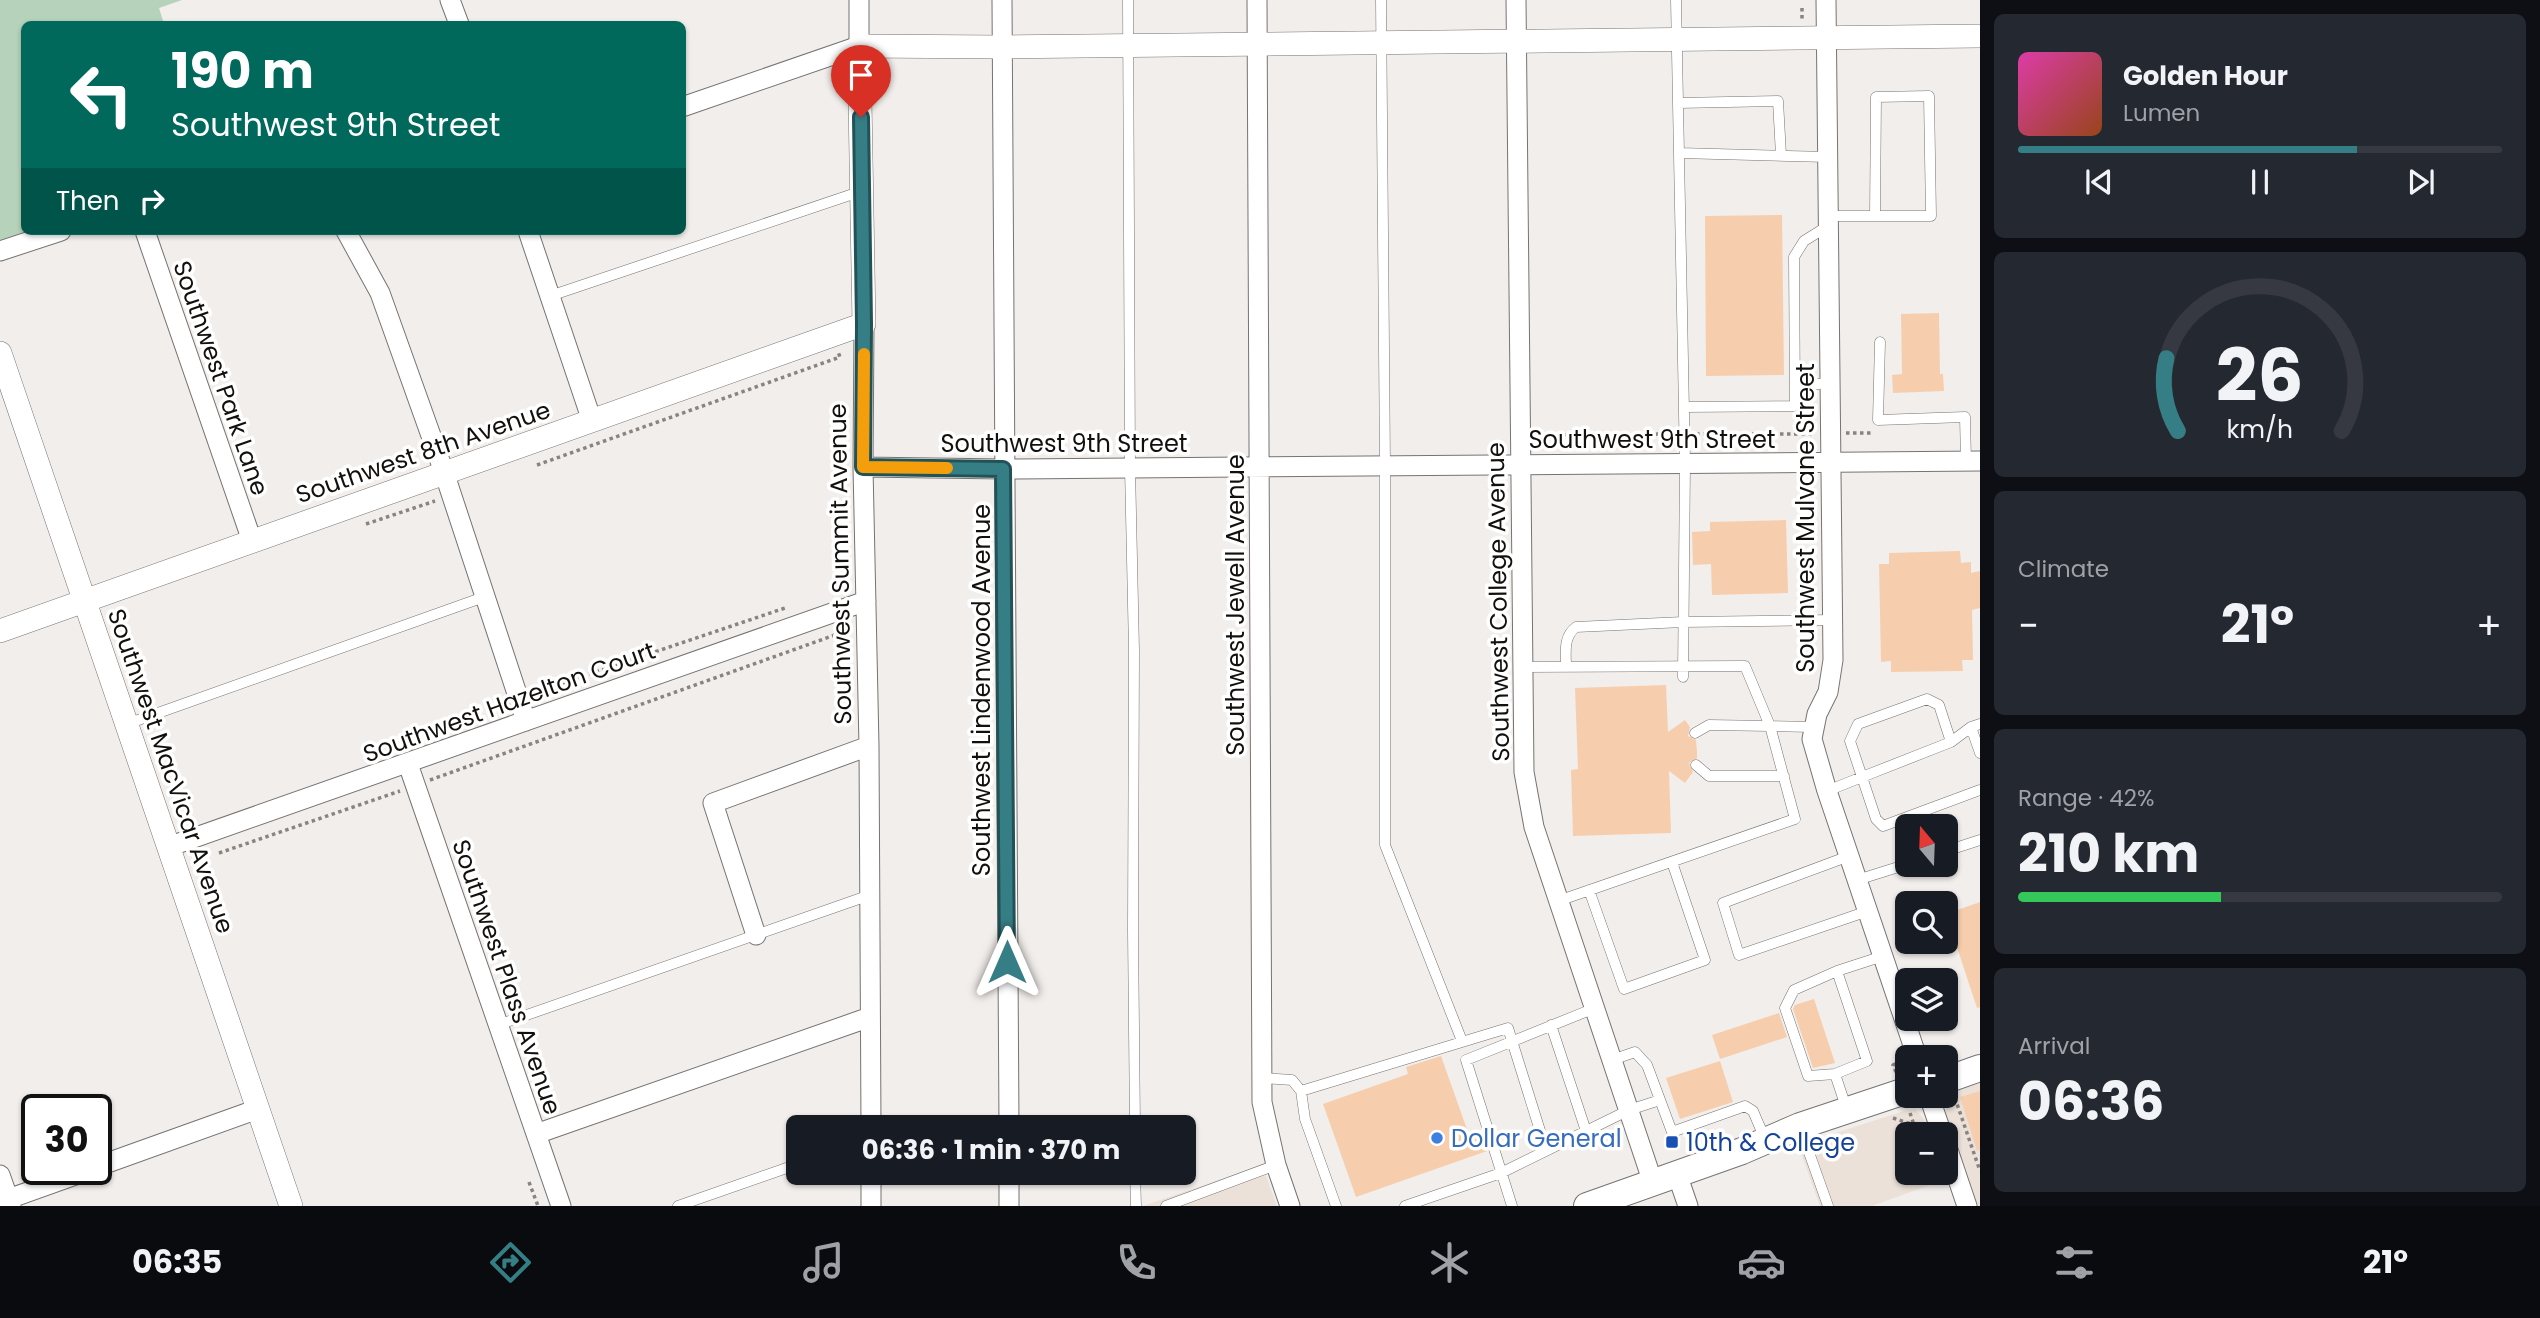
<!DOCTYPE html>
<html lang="en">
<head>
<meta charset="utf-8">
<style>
	body { margin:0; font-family:Poppins,sans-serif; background:#242831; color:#f1f3f6; height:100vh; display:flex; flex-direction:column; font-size:26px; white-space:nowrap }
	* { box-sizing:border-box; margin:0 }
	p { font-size:23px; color:#9ea1a6 }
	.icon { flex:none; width:38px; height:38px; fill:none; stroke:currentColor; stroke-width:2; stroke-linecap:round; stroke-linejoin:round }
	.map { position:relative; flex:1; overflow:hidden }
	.drawer { display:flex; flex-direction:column; gap:14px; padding:14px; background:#0d0f14; width:560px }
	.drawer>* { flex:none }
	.hud { position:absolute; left:21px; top:21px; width:665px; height:214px; border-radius:10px; box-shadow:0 2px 5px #0004; background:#00695c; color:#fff; overflow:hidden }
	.needle { width:46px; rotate:341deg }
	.fabs { position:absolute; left:1895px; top:814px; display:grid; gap:14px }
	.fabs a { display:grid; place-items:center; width:63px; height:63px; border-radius:10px; background:#171b24; box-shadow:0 2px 5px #0004; font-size:35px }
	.speed { position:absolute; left:21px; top:1094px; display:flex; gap:14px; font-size:35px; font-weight:700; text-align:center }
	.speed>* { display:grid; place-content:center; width:91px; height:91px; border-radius:50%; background:#171b24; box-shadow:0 2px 5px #0004; line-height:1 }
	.speed .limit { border:4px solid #111; border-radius:10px; background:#fff; color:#111 }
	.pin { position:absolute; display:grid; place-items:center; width:60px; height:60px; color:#fff; margin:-72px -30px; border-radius:50% 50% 50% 0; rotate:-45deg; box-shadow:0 0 7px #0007 }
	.pin .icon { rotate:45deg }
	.me { position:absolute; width:77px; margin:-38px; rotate:0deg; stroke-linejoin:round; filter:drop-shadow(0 0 5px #0008) }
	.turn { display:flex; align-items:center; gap:24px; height:147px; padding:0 35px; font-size:32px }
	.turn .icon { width:91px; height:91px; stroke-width:2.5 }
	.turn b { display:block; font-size:49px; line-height:60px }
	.then { display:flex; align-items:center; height:66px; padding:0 35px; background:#0003; gap:14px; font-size:26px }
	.big { font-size:52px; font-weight:700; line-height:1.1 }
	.drawer .card { flex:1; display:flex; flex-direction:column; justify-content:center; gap:10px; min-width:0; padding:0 24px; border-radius:10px; background:#242831 }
	.drawer .dial { align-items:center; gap:0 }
	.dial svg { height:182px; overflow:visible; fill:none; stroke:#363941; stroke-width:7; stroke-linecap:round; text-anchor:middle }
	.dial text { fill:#f1f3f6; stroke:none }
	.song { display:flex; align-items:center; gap:21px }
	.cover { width:84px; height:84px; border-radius:10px; background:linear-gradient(135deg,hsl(320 70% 55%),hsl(20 70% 35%)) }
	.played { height:7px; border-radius:4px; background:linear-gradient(90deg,#367e85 70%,#363941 70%) }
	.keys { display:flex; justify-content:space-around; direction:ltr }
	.heat { display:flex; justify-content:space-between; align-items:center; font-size:38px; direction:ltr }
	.charge { height:10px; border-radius:5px; background:linear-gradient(90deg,#34c759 42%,#363941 0) }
	.trip { position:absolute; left:786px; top:1115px; width:410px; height:70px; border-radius:10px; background:#171b24; box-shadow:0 2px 5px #0004; font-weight:700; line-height:70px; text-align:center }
	.dock { display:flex; height:112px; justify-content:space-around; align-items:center; background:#090b0e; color:#9ea1a6 }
	.dock .icon { width:49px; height:49px }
	.dock .on { color:#367e85 }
	.dock b { font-size:32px; color:#f1f3f6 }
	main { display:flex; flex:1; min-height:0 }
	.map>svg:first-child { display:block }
	.built { fill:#ebe1d9 }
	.green { fill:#b7d2ba }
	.building { fill:#f6cead }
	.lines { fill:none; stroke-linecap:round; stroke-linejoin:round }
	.service-casing { stroke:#767371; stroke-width:11 }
	.minor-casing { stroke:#767371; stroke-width:21 }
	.tertiary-casing { stroke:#767371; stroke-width:24 }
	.secondary-casing { stroke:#767371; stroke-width:28 }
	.path { stroke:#878482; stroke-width:3.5; stroke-dasharray:3.5 3.5; stroke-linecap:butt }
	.service { stroke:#fff; stroke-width:10 }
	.minor { stroke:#fff; stroke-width:19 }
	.tertiary { stroke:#fff; stroke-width:23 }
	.secondary { stroke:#fff; stroke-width:26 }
	.route-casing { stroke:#235256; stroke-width:18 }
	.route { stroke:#367e85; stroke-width:12 }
	.slow { stroke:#f59e0b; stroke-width:12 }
	.shop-dot { fill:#3f7fe0; stroke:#fff; stroke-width:2.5 }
	.transit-dot { fill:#1a4fb4; stroke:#fff; stroke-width:2.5 }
	.labels { text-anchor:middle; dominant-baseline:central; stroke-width:7; stroke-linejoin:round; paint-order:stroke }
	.street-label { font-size:24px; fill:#12100f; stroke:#fff }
	.shop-label { font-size:24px; fill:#366cbe; stroke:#fff; text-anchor:start }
	.transit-label { font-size:24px; fill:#164399; stroke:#fff; text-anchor:start }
</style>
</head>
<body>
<main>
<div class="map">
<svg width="1980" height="1206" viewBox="0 0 1980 1206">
	<rect width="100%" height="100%" fill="#f2eeeb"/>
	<path class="built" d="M1980 1083V1206H1978L1946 1113V1101L1958 1090Z
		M1915 1109 1923 1118 1931 1134H1908V1172L1942 1173 1944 1180 1872 1206H1820L1798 1145 1904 1111Z
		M1262 1165 1277 1206H1143Z"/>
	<path class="green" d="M0 0H182L159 8 164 24H24V231H39L0 244Z"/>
	<path class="building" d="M1782 215 1784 375 1706 376 1705 216Z
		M1939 313 1940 374H1943L1944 391 1893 393 1892 375 1902 374 1901 314Z
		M1786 520 1788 593 1712 595 1711 564 1693 565 1692 532 1710 531V522Z
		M1960 551 1961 563 1971 562V573L1980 571V608L1972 610 1973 660H1962L1963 671 1891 672V661L1881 662 1879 564H1889V553Z
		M1666 685 1668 732 1685 720 1690 727 1688 736 1696 740 1697 752V758L1689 763 1693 772 1685 783 1669 771 1671 833 1573 836 1571 770 1578 769 1575 688Z
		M1980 902V1007L1977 1008 1946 914Z
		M1814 999 1835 1063 1813 1068 1793 1009 1795 1005Z
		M1779 1013 1787 1037 1720 1059 1712 1035Z
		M1441 1056 1469 1135 1480 1131 1487 1151 1356 1197 1323 1104 1408 1074 1406 1067Z
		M1720 1061 1733 1102 1680 1119 1666 1078Z
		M1980 1091V1150L1977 1151 1960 1097Z"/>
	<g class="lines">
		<g class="service-casing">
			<path id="service" d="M1128 0 1130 468 1134 650 1133 931 1135 1127
				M1381 0 1385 465V845L1462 1041
				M1676 0 1685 464 1683 677
				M1678 103 1778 101 1781 155
				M1679 153 1828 157
				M1829 216C1863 216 1897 216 1931 216L1929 96 1876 97 1875 216
				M550 296 862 191
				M1880 342 1878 420 1965 417 1966 461
				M1796 386 1830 383
				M1684 407 1795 406 1794 257 1804 241 1828 226
				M1523 667 1745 666 1770 726 1709 725 1695 733
				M1566 667C1566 652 1563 637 1576 627L1683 622 1833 620
				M127 724 484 597
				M1980 724 1971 727 1951 742 1862 777 1876 819 1883 826 1980 790
				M1971 727 1980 753
				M1696 765 1709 776H1784
				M1827 791 1862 777 1850 741 1858 724 1927 699 1939 705 1951 742
				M1946 851 1980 840
				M1849 856 1723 903 1739 955 1868 911
				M1857 880 1908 864
				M1589 890 1624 989 1705 960 1672 862
				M1558 901 1795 819 1770 726 1813 727
				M1837 971 1794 990 1785 1008 1808 1076 1835 1074 1867 1061 1837 971 1883 956
				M498 1025 870 895
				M1551 1025 1586 1131
				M1612 1060 1635 1052 1647 1065 1672 1132 1745 1106 1753 1111 1765 1139
				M1835 1074 1847 1110
				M1262 1078 1292 1080 1301 1091 1305 1119 1336 1206
				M1301 1091 1508 1028 1546 1150
				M1800 1127 1828 1206
				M1135 1172 1136 1206
				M678 1206 798 1164
				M1166 1206 1276 1165
				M1405 1206 1501 1173 1629 1110 1660 1100
				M1512 1206 1466 1060 1595 1008"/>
		</g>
		<g class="minor-casing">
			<path id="minor" d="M450 0 459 24
				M1002 0 1009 1127
				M1257 0 1262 1102 1276 1165 1290 1206
				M1516 0 1524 772 1534 827 1653 1183
				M1826 0 1833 660 1828 692 1817 714 1812 739 1827 791 1917 1057
				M682 107 859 46V0
				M145 231 252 541
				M346 231 380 293 444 472 526 721
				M528 231 592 421
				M0 251 61 231
				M864 324 863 467 869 746 871 1127
				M863 467 1003 469 1980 461
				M408 764 561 1206
				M168 847 866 601
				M756 935 713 803 869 746
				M1929 1096 1942 1134
				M536 1134 870 1017
				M1946 1144 1967 1206
				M96 1167 258 1109
				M871 1172V1206
				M1009 1172V1206
				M1677 1174 1688 1206
				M0 1175 11 1206
				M0 1202 92 1169"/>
		</g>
		<g class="tertiary-casing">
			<path id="tertiary" d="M0 353 291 1206
				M0 631 864 324 859 46 1002 47 1980 36"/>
		</g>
		<g class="secondary-casing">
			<path id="secondary" d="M1946 1080 1980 1068
				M1587 1206 1742 1151 1800 1126 1908 1090"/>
		</g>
		<path class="path" d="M1802 8V19
			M1846 433H1873
			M1696 434H1814
			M1550 435 1671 434
			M537 465 840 357 838 352
			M366 524 435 501
			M536 692 788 607
			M430 780 846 631
			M219 853 400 791
			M1931 1050 1939 1047 1942 1057
			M1896 1072 1893 1065 1901 1062
			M1955 1098 1980 1171
			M1910 1113 1917 1134
			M1893 1118 1914 1125
			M529 1182 538 1206"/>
		<use href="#service" class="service"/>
		<use href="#minor" class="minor"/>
		<use href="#tertiary" class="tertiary"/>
		<use href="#secondary" class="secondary"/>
	</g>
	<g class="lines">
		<g class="route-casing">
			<path id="route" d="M861 117 864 324 863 467 1003 469 1007 962"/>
		</g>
		<use href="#route" class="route"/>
		<path class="slow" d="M864 354 863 467 947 468"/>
	</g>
	<circle class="shop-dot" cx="1437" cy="1138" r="7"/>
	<rect class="transit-dot" x="1665" y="1135" width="14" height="14" rx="3.5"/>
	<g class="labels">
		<g class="street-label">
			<text transform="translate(221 378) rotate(71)">Southwest Park Lane</text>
			<text x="1652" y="439">Southwest 9th Street</text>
			<text x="1064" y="443">Southwest 9th Street</text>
			<text transform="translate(423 452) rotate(-19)">Southwest 8th Avenue</text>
			<text transform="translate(1805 518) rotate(-90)">Southwest Mulvane Street</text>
			<text transform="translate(840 564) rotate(-91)">Southwest Summit Avenue</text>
			<text transform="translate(1498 602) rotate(-91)">Southwest College Avenue</text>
			<text transform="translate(1235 605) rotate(-90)">Southwest Jewell Avenue</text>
			<text transform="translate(981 690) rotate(-90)">Southwest Lindenwood Avenue</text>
			<text transform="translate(509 702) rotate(-20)">Southwest Hazelton Court</text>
			<text transform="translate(171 771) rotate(71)">Southwest MacVicar Avenue</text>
			<text transform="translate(507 977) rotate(71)">Southwest Plass Avenue</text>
		</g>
		<g class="shop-label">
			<text x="1451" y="1138">Dollar General</text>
		</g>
		<g class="transit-label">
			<text x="1686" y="1142">10th &amp; College</text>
		</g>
	</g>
</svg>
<div class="fabs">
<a><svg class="needle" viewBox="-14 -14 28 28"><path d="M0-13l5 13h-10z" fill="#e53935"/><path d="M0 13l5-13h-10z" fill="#9ea1a6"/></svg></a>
<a><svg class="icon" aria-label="search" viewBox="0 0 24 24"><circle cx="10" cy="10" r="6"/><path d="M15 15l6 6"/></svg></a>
<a><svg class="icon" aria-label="layers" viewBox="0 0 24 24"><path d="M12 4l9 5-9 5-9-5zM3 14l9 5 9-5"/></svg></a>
<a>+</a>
<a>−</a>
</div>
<div class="speed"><div class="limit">30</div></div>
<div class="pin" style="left:861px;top:117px;background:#d93025"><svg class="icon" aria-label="arrive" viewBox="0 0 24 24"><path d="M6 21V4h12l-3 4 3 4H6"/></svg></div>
<svg class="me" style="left:1007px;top:962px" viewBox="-20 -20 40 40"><path d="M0-17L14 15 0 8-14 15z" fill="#367e85" stroke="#fff" stroke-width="4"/></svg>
<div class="trip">06:36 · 1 min · 370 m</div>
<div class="hud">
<div class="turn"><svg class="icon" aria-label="left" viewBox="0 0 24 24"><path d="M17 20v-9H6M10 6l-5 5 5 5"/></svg><div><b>190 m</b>Southwest 9th Street</div></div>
<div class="then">Then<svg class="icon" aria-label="right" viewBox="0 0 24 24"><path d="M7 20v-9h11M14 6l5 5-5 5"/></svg></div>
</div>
</div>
<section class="drawer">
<div class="card">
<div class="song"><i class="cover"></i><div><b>Golden Hour</b><p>Lumen</p></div></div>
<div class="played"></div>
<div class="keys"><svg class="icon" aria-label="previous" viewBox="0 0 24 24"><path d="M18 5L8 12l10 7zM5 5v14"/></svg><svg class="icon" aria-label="pause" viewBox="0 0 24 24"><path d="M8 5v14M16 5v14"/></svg><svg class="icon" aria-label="next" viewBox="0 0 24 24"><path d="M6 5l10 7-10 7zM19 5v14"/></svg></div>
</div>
<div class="card dial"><svg viewBox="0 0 100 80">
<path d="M14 69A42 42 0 1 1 86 69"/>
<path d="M14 69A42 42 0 0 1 9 37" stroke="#367e85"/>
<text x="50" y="56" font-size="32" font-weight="700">26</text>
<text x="50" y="72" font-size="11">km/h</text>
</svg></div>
<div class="card"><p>Climate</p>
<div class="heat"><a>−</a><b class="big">21°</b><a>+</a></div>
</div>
<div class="card"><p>Range · 42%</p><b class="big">210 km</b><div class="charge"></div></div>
<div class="card"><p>Arrival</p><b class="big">06:36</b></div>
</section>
</main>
<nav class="dock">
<b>06:35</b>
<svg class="icon on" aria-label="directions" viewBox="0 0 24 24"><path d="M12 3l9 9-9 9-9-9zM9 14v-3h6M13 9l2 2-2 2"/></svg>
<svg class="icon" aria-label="music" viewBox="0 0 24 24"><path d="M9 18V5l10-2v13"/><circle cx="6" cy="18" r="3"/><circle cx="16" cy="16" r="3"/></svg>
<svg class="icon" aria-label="phone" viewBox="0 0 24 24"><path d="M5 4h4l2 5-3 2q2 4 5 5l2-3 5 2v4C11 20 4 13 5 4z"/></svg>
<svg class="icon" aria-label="climate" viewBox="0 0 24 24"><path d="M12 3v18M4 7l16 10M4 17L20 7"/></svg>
<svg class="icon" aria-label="car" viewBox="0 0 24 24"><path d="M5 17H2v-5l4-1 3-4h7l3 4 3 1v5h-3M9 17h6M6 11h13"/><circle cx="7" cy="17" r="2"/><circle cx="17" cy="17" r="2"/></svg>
<svg class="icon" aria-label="filters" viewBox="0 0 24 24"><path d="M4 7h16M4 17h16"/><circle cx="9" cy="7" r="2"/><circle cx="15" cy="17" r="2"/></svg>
<b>21°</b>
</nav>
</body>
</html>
